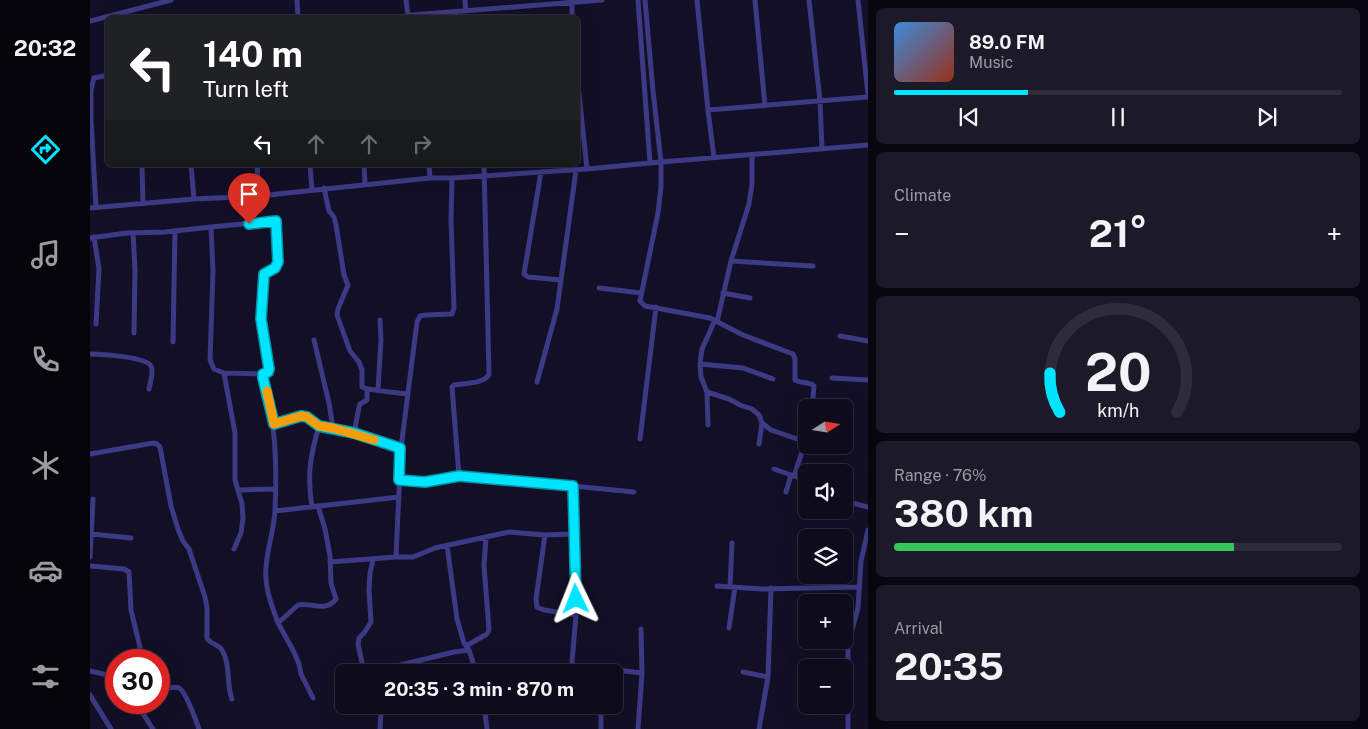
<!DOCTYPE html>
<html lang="en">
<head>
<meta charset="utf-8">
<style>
	body { margin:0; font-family:"Public Sans",sans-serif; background:#1c1929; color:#f1f3f6; height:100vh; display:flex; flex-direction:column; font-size:19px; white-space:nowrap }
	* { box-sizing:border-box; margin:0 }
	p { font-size:16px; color:#9b9ba3 }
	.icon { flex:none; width:28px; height:28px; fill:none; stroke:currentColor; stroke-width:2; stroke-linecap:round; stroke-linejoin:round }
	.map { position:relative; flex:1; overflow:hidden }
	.details { display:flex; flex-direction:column; gap:8px; padding:8px; background:#08060f; width:500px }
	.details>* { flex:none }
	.guide { position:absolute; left:15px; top:15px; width:475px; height:152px; border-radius:8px; box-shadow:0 5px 20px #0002,0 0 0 1px #2e2b3b; background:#202124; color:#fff; overflow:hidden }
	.needle { width:32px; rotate:78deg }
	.buttons { position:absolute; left:708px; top:399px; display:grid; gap:10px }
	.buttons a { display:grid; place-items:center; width:55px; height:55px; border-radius:8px; background:#0e0b1c; box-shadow:0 5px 20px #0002,0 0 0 1px #2e2b3b; font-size:25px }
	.speed { position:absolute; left:15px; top:649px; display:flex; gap:10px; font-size:25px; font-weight:700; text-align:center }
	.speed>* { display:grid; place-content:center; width:65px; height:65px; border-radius:50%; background:#0e0b1c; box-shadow:0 5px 20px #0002,0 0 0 1px #2e2b3b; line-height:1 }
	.speed .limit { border:8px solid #d22; background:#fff; color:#111 }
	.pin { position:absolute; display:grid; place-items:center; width:42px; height:42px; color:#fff; margin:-51px -21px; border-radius:50% 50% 50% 0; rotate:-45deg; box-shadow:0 0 5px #0007 }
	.pin .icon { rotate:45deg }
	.me { position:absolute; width:55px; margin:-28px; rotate:358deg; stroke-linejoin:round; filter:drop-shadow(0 0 4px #0008) }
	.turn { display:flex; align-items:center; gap:18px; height:105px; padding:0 15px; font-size:22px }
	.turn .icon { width:65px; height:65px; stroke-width:2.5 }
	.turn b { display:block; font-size:35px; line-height:42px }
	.lanes { display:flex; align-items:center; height:48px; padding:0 15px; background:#0003; justify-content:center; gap:25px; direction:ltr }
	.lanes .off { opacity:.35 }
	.big { font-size:38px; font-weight:700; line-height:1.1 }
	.details .tile { flex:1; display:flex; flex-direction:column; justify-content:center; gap:8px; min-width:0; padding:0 18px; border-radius:8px; background:#1c1929 }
	.details .dial { align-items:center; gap:0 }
	.dial svg { height:130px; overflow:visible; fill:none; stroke:#2e2b3b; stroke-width:7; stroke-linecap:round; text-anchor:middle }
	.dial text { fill:#f1f3f6; stroke:none }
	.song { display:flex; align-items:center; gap:15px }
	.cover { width:60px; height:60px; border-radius:8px; background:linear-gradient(135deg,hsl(210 70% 55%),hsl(10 70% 35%)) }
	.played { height:5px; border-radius:2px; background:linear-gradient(90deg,#00e5ff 30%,#2e2b3b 30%) }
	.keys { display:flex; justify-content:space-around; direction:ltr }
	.heat { display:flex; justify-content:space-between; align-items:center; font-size:28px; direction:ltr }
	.charge { height:8px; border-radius:4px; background:linear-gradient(90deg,#34c759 76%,#2e2b3b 0) }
	.trip { position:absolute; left:245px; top:664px; width:288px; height:50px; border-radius:8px; background:#0e0b1c; box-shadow:0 5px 20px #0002,0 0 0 1px #2e2b3b; font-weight:700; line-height:50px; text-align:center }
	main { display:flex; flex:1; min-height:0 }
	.menu { display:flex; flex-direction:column; width:90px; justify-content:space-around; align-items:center; background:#06040b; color:#9b9ba3 }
	.menu .icon { width:35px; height:35px }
	.menu .active { color:#00e5ff }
	.menu b { font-size:22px; color:#f1f3f6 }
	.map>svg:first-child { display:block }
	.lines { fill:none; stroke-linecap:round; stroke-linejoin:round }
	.street { stroke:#3d3a85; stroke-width:5 }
	.route-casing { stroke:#0095a6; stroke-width:12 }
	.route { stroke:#00e5ff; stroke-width:9 }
	.slow { stroke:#f59e0b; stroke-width:9 }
</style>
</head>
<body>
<main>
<nav class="menu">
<b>20:32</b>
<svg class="icon active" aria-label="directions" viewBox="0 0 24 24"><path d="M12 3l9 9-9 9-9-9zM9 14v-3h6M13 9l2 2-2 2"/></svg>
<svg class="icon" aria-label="music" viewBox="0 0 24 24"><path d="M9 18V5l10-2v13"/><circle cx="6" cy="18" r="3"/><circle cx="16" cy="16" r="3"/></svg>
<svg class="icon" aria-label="phone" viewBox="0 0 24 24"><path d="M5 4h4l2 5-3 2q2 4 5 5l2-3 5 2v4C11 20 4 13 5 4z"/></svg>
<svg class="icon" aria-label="climate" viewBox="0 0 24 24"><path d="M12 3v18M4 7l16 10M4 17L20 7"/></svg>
<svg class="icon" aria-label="car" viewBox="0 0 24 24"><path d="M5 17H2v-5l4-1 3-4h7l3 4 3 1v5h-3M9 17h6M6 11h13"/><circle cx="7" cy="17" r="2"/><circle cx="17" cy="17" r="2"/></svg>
<svg class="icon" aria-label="filters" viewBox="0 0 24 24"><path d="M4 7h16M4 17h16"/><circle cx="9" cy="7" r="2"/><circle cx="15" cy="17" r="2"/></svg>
</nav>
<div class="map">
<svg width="778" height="729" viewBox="0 0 778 729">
	<rect width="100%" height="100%" fill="#130f26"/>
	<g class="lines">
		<path class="street" d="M207 0 208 18
			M316 0 318 15
			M375 0 376 18
			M548 0 560 163
			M555 0 563 91 571 162V187L568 213 550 301 555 306 620 318 653 335 703 354 705 359V380C711 384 719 381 724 386L722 408
			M607 0 618 110 624 158
			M665 0 675 106
			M719 0 730 101 732 149
			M768 0 778 95
			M482 3V18
			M284 18 512 0
			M0 21 81 0
			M4 78 1 90V120L6 207
			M4 78 18 75
			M488 84 497 169
			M618 110 778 97
			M52 165 53 203
			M101 165 104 199
			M167 165 169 196
			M220 165 222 189
			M274 165 275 184
			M339 165 340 178
			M451 172 434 274 438 277 471 280
			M362 178 361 220 364 308 362 314 336 315 330 316 327 322 311 448 306 557H323L345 548 419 532 455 535 483 534
			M234 188 239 211 244 217 246 225 254 275 258 285 248 309 247 315 260 351 269 362 272 370V387C276 390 309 393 318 394
			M0 208 104 199 169 196 340 178H362L497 169 571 162 778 145
			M43 233 45 270 44 333
			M4 237 9 269 6 324
			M0 238 37 233 75 232 121 227
			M641 261 723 266
			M509 288 551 293
			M633 293 660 298
			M627 322 641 261 659 204 662 184V155
			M750 336 778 341
			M224 340 239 403 243 428
			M83 342 85 231
			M0 354C10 354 57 357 61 366 64 372 60 383 59 389
			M610 364 653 368 683 379
			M134 373 173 374
			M742 378 778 380
			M447 382 467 309 486 170
			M288 389 291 340 290 320
			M617 392 639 399 650 405 662 409 669 415 672 423 681 430 716 442
			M184 424 211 416 217 417 229 426 264 433 311 448
			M618 425 617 392 611 377 610 364 612 349 625 320
			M264 433 269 407 270 404 277 400V390
			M550 439 566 307
			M716 440 704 476 716 480
			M669 444 672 423
			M738 445H740
			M0 454 63 443 67 444 70 447 81 506 88 529 93 541 99 549 115 597 117 608V638C120 644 128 644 132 650 141 665 136 684 142 699
			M684 469 704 476
			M369 476 362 387 364 385C375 383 395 384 399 374L394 165
			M309 480 335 482 369 476 483 486V534L486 615 482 662 483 665 552 673
			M483 486 544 492
			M148 490 185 489
			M696 492 701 475
			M754 501 778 507
			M222 507C217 476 220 456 229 426
			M185 511 309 497
			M1 534 41 538
			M455 535 446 599 447 607 454 610 486 615
			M357 545 367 619 374 643 379 650 386 672
			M144 549 151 533 153 518 152 504 145 480V433L134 373 124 369 120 360 123 271 121 227 186 221 187 262 185 268 174 274 171 319 179 369 178 372 173 374V378C186 421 187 466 185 511 184 530 177 549 176 568 174 587 182 606 188 623
			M0 557 3 499
			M240 562 306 557
			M0 566 34 569 39 572 41 610 53 660
			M627 586 672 589 769 587
			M640 587 642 543
			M639 628 645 587
			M376 646 397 634 399 630 394 566 396 537
			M0 671 26 677
			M274 672 268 644 269 638 274 633 281 622 279 590 280 573 283 560
			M282 672 364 652 379 650
			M653 672 678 677
			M69 690C74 690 84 685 89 688 96 691 106 721 109 729
			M0 695 21 729
			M223 698 211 674 209 664 204 652 188 623 208 605C221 602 236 613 246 599L241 583 240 556 235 529 228 506
			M47 702 50 709 63 729
			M288 705 291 713 290 729
			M394 705 397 729
			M290 709 314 708 334 705
			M511 729V705
			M548 729 552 673 551 629
			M669 729 678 677 681 588
			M758 729V644L768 608 771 561 778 530"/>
	</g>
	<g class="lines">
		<g class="route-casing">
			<path id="route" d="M159 224 186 221 188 262 185 268 174 274 171 319 179 369 178 372 173 374V378L184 424 211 416 217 417 229 426 264 433 310 448 309 480 335 482 369 476 483 486 486 599"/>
		</g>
		<use href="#route" class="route"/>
		<path class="slow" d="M177 391 184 424 211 416 217 417 229 426 243 428 284 440"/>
	</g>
</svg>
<div class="buttons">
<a><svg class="needle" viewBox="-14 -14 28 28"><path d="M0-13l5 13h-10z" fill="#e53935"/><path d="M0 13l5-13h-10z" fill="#9b9ba3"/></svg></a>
<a><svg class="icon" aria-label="sound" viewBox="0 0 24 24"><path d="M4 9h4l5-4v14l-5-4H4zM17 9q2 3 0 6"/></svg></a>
<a><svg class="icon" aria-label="layers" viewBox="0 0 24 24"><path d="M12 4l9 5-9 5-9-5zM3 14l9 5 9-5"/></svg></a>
<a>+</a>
<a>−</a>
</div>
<div class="speed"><div class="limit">30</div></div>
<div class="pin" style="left:159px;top:224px;background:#d93025"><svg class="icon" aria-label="arrive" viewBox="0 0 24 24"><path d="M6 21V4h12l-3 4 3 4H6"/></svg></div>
<svg class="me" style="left:486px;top:599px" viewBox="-20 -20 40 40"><path d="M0-17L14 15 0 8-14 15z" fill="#00e5ff" stroke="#fff" stroke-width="4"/></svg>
<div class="trip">20:35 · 3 min · 870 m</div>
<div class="guide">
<div class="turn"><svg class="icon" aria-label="left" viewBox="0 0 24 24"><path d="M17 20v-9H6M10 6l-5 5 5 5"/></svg><div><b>140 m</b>Turn left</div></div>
<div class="lanes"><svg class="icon" aria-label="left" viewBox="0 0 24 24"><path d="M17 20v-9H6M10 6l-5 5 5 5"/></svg><svg class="icon off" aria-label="ahead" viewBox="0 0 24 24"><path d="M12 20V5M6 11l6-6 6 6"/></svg><svg class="icon off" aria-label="ahead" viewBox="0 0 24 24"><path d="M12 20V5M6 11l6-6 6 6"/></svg><svg class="icon off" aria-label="right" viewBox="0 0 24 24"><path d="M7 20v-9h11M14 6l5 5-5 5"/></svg></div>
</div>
</div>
<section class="details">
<div class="tile">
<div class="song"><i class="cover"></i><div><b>89.0 FM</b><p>Music</p></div></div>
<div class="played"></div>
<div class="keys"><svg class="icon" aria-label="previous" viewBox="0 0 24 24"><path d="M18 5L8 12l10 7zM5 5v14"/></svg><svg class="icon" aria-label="pause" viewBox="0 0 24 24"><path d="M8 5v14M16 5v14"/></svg><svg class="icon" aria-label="next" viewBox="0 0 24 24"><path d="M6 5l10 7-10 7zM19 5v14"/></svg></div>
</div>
<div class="tile"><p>Climate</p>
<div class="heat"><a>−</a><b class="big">21°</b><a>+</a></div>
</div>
<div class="tile dial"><svg viewBox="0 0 100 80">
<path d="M14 69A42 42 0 1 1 86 69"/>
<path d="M14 69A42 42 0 0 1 8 45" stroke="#00e5ff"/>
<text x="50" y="56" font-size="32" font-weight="700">20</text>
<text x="50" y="72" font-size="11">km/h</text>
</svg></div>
<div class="tile"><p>Range · 76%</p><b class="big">380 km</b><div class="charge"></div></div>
<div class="tile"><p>Arrival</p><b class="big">20:35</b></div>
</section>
</main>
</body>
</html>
